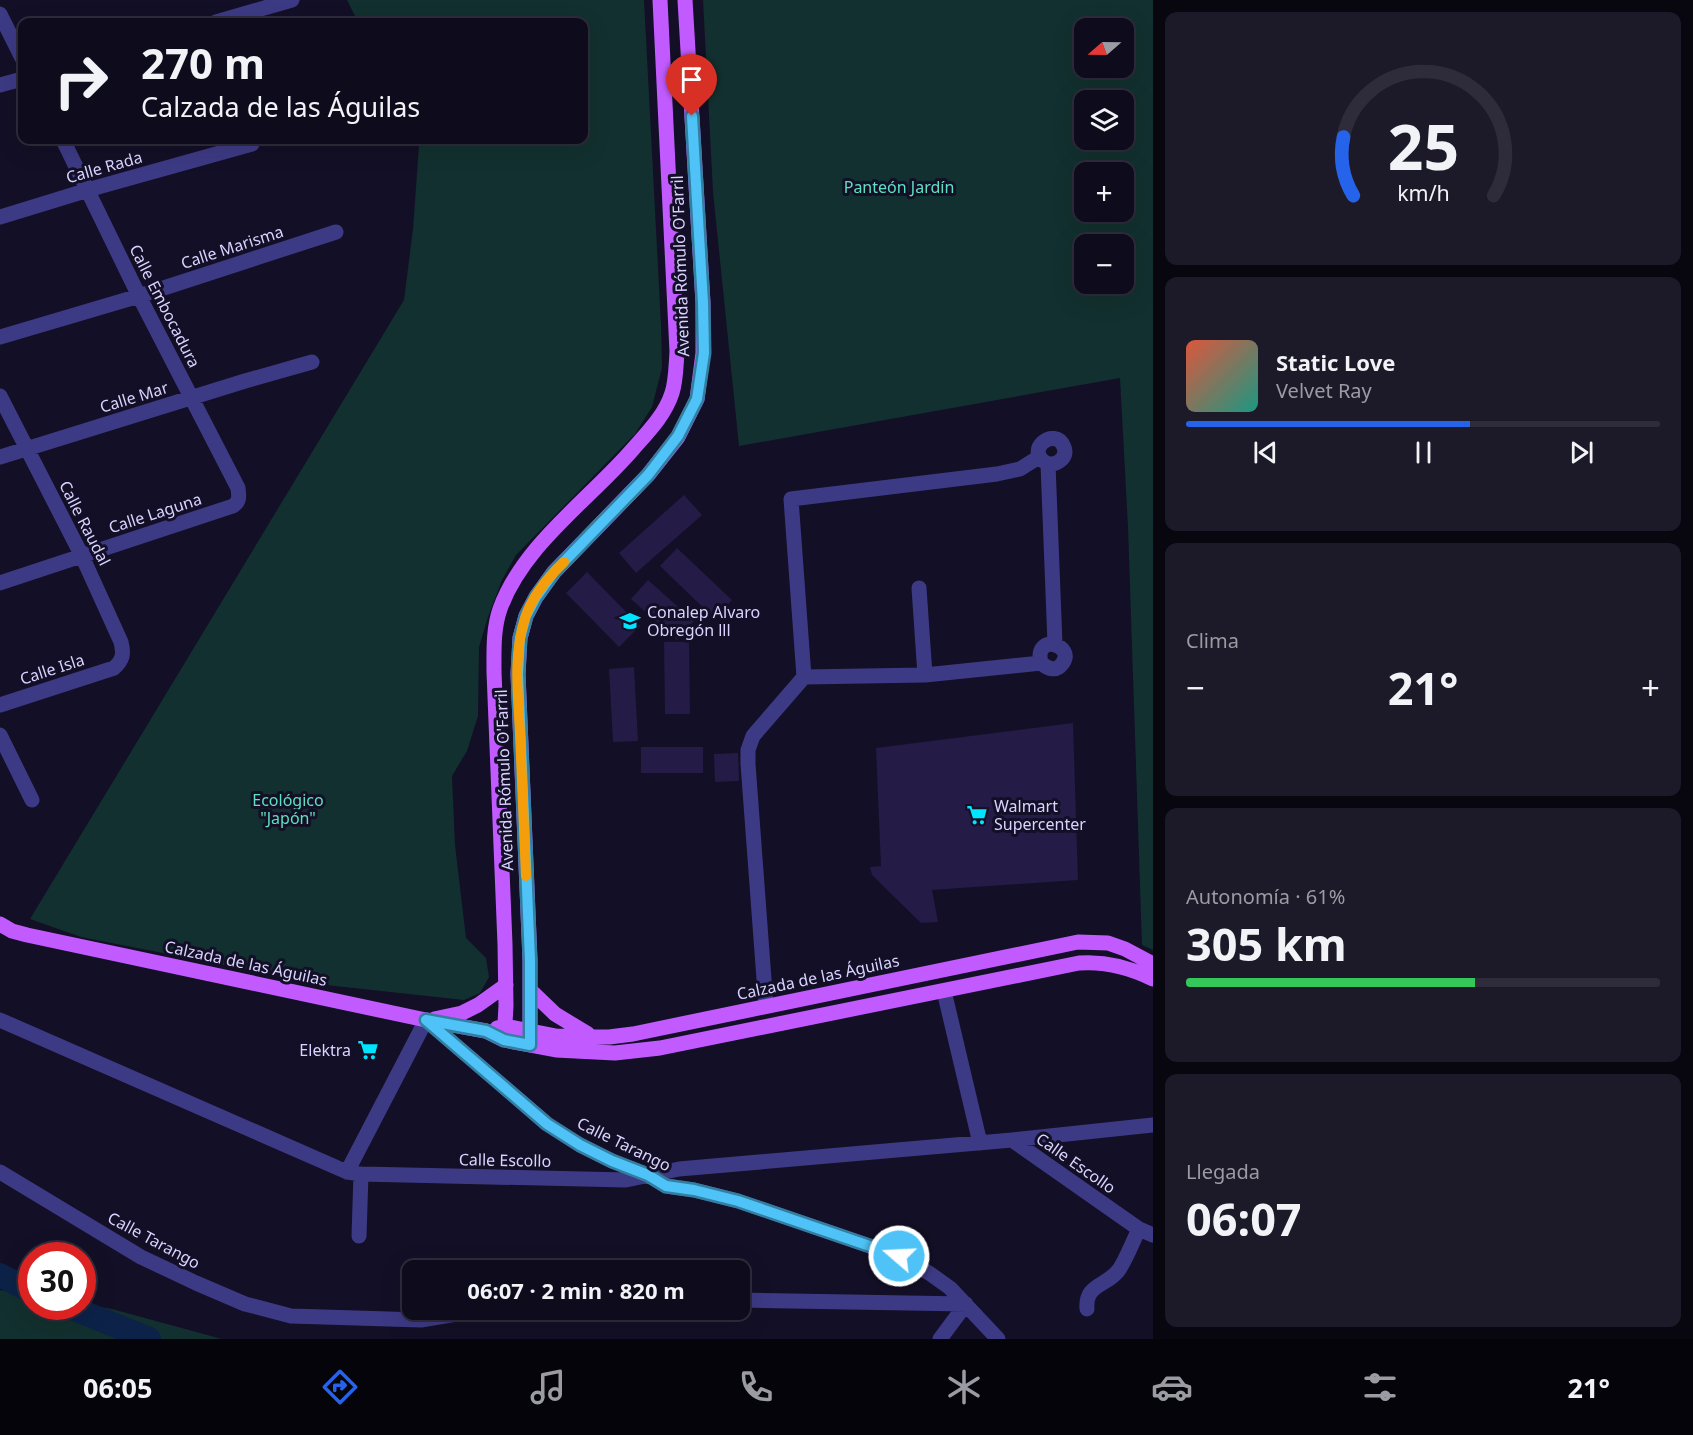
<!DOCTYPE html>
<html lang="es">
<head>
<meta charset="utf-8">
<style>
	body { margin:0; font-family:"Noto Sans",sans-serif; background:#1c1929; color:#f1f3f6; height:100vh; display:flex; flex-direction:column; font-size:22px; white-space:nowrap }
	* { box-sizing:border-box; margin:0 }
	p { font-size:20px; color:#9b9ba3 }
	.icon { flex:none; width:33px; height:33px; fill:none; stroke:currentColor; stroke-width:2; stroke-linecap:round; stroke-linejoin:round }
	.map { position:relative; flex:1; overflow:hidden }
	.drawer { display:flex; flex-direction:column; gap:12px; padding:12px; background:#08060f; width:540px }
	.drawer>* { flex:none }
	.top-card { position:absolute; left:18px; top:18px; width:570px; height:126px; border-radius:12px; box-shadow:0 6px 24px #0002,0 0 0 2px #2e2b3b; background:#0e0b1c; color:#f1f3f6; overflow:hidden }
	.needle { width:39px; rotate:250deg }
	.tools { position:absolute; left:1074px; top:18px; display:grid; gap:12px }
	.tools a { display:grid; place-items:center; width:60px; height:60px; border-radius:12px; background:#0e0b1c; box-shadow:0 6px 24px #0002,0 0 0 2px #2e2b3b; font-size:30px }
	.speed { position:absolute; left:18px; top:1242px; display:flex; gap:12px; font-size:30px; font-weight:700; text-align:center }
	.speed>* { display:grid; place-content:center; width:78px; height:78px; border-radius:50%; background:#0e0b1c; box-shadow:0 6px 24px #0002,0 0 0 2px #2e2b3b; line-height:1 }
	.speed .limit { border:9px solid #d22; background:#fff; color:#111 }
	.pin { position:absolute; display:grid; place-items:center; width:51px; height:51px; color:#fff; margin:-62px -26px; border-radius:50% 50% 50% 0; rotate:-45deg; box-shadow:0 0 6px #0007 }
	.pin .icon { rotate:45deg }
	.me { position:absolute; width:66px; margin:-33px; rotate:289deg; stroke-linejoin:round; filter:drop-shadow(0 0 4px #0008) }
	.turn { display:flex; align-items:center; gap:21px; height:126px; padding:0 24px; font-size:27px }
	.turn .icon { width:78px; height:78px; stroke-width:2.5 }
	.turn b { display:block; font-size:42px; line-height:51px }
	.big { font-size:45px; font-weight:700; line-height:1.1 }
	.drawer .widget { flex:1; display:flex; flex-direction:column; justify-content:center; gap:9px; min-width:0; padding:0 21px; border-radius:12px; background:#1c1929 }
	.drawer .dial { align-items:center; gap:0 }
	.dial svg { height:156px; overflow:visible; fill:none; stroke:#2e2b3b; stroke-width:7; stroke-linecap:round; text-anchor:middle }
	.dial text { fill:#f1f3f6; stroke:none }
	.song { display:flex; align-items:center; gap:18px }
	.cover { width:72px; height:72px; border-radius:9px; background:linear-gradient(135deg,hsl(10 70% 55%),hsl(170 70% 35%)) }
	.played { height:6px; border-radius:3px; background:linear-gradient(90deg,#2563eb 60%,#2e2b3b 60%) }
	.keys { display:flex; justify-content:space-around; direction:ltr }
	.heat { display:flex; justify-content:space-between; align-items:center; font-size:33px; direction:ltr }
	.charge { height:9px; border-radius:4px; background:linear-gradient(90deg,#34c759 61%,#2e2b3b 0) }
	.trip { position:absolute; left:402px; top:1260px; width:348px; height:60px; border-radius:12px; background:#0e0b1c; box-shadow:0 6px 24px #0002,0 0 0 2px #2e2b3b; font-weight:700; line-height:60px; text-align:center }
	.menu { display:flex; height:96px; justify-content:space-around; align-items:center; background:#06040b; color:#9b9ba3 }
	.menu .icon { width:42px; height:42px }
	.menu .current { color:#2563eb }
	.menu b { font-size:27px; color:#f1f3f6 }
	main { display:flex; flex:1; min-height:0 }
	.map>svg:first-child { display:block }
	.green { fill:#12302f; fill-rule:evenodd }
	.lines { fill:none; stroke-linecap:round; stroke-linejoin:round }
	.river { stroke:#0c2248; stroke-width:24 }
	.building { fill:#241b47 }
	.minor { stroke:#3d3a85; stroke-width:15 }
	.major { stroke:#c25bff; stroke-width:15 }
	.route-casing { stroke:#337fa1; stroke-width:15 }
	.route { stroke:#4fc3f7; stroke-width:10 }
	.slow { stroke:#f59e0b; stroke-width:10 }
	.labels { text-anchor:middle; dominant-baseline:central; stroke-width:6; stroke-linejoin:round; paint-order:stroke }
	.street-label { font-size:16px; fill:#d9d4ff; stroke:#130f26 }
	.park-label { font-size:16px; fill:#5fe0c0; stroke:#130f26 }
	.poi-label { font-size:16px; fill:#d9d4ff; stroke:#130f26; text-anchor:start }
</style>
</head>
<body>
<main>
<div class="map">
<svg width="1153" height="1339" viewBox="0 0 1153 1339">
	<rect width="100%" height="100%" fill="#130f26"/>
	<path class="green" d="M347 0H644L661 325 662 368 652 407 635 434 516 555 502 580 488 617 479 647 478 716 467 751 452 776 455 845 466 938 486 958 489 977 480 993 464 1000 326 985 81 937 30 919 404 300 413 229 419 145 417 140H584V22H358Z
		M703 0H1153V950L1142 945 1128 527 1120 378 739 446 713 192ZM1084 28H1124V68H1084ZM1084 100H1124V140H1084ZM1084 172H1124V212H1084ZM1084 244H1124V284H1084Z
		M0 1290 31 1296 32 1306H82L83 1304 112 1309 222 1339H0Z"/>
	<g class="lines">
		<path class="river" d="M0 1275 32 1292
			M67 1306 149 1339"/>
	</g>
	<path class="building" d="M684 495 702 515 636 573 619 553Z
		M677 548 732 600 715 619 660 566Z
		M587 572 640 626 619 647 566 593Z
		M648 580 694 621 677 640 631 599Z
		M664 642H689L690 714H665Z
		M634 667 638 741 613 742 609 669Z
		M1073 723 1078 880 932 890 938 922 921 923 872 875 870 867 881 866 876 748Z
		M641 747H703V773H641Z
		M738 753 739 781 715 782 714 754Z"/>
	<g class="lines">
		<path class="minor" d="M0 14 22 58
			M216 22 292 0
			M0 85 22 79
			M0 217 98 187 252 144
			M0 337 139 296 336 232
			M0 396 82 556 121 642C124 654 123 660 114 668L0 705
			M0 457 245 381 312 362
			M1048 464C1057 465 1068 458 1064 447 1055 425 1022 451 1048 464L1055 644
			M0 583 233 506C240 501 239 497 238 488L139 296 63 140
			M919 588 925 675
			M804 677 925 675 1041 663C1048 669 1056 672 1062 664 1077 645 1033 632 1041 663
			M0 735 32 800
			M944 991 980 1143
			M766 1006 748 764V750L753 736 804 677 791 499 997 474 1020 469 1039 457
			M0 1020 347 1172 361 1174 626 1180 679 1169 1012 1140 1153 1125
			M1012 1140 1139 1229 1153 1235
			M0 1172 141 1257 196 1283 245 1304 291 1316 421 1320 480 1310
			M347 1172 426 1020 547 1124 580 1145 612 1161 648 1175 666 1186 694 1190 738 1201 899 1256 929 1273 950 1288 998 1339
			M359 1236 361 1174
			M740 1300 966 1304
			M1087 1309C1085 1284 1105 1287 1118 1271 1125 1262 1133 1241 1139 1229
			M940 1339 966 1304"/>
		<path class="major" d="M0 924 12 931 27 935 426 1020 486 1031 504 1040 556 1050 615 1053 660 1048 1079 963C1106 961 1129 967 1153 979
			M530 990 555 1014 588 1034
			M434 1019 462 1013 478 1005 506 985
			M497 1028 505 1026 556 1036 609 1037 633 1034 1078 942 1108 943 1125 949 1153 964
			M504 1040 506 1006 505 944 494 672C494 651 493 629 500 609 523 545 590 499 633 449 648 432 665 415 672 393 676 381 676 365 677 352L660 0
			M530 1045V960L518 674 520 638 526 616 536 597 554 572 648 475 678 437 697 399 703 353V303L685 0"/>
	</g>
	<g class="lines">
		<g class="route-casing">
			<path id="route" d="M692 116 703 303 704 353 697 399 678 436 648 475 554 572 536 597 526 616 520 638 518 674 530 960V1045L504 1040 486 1031 426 1020 547 1124 580 1145 612 1161 648 1175 666 1186 694 1190 738 1201 899 1256"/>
		</g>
		<use href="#route" class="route"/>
		<path class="slow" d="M526 876C524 828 522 780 520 733 518 695 513 655 525 618 532 597 548 577 564 562"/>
	</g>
	<defs>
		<g id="university-bare" transform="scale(1.62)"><path d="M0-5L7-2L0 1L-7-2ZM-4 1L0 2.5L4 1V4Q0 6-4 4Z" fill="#00e5ff" stroke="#130f26" stroke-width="2.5" paint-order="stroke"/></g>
		<g id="supermarket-bare" transform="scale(1.62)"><path d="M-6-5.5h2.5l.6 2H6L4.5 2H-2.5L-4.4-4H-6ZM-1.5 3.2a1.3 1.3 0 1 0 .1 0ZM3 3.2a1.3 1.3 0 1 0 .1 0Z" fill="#00e5ff" stroke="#130f26" stroke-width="2.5" paint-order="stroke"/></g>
	</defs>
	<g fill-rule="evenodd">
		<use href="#university-bare" x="630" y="621"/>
		<use href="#supermarket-bare" x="977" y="815"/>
		<use href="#supermarket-bare" x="368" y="1050"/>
	</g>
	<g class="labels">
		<g class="street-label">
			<text transform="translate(104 167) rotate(-16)">Calle Rada</text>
			<text transform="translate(232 247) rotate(-18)">Calle Marisma</text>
			<text transform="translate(680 266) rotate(-92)">Avenida Rómulo O'Farril</text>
			<text transform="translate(165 306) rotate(63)">Calle Embocadura</text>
			<text transform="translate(134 397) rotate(-17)">Calle Mar</text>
			<text transform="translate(155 513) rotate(-18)">Calle Laguna</text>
			<text transform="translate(85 523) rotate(63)">Calle Raudal</text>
			<text transform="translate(52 669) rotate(-18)">Calle Isla</text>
			<text transform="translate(504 780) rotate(-92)">Avenida Rómulo O'Farril</text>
			<text transform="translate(246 963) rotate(12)">Calzada de las Águilas</text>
			<text transform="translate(818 977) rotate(-12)">Calzada de las Águilas</text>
			<text transform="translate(624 1144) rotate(26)">Calle Tarango</text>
			<text transform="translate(505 1160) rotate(1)">Calle Escollo</text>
			<text transform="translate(1076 1163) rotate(35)">Calle Escollo</text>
			<text transform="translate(154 1240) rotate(28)">Calle Tarango</text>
		</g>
		<g class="park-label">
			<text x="899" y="187">Panteón Jardín</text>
			<text x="288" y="800">Ecológico<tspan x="288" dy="18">"Japón"</tspan></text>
		</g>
		<g class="poi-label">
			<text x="647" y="612">Conalep Alvaro<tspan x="647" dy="18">Obregón lll</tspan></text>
			<text x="994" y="806">Walmart<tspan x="994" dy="18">Supercenter</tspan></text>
			<text x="351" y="1050" text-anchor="end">Elektra</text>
		</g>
	</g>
</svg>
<div class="tools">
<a><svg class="needle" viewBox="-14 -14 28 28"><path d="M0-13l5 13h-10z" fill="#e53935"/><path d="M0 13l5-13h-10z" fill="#9b9ba3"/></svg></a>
<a><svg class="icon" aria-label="layers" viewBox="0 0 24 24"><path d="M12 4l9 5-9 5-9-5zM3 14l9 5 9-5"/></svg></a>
<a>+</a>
<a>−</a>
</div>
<div class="speed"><div class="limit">30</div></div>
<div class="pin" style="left:692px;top:116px;background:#d93025"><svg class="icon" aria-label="arrive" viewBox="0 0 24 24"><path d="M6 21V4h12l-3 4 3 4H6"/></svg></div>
<svg class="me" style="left:899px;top:1256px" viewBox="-20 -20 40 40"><circle r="17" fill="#4fc3f7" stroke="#fff" stroke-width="3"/><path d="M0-11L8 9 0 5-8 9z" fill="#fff"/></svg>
<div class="trip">06:07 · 2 min · 820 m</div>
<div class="top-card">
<div class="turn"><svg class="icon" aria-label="right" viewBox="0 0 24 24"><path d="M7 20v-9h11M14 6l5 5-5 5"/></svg><div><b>270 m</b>Calzada de las Águilas</div></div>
</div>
</div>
<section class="drawer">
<div class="widget dial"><svg viewBox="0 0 100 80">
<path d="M14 69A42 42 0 1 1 86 69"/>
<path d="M14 69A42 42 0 0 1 9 39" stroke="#2563eb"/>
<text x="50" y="56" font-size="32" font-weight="700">25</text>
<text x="50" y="72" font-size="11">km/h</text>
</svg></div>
<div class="widget">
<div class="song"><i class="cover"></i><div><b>Static Love</b><p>Velvet Ray</p></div></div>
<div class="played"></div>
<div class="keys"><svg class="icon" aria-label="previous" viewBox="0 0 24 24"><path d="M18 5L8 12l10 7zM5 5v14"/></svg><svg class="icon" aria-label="pause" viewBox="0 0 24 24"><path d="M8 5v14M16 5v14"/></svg><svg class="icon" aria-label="next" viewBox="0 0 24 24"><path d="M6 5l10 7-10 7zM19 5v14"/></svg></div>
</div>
<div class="widget"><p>Clima</p>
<div class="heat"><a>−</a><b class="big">21°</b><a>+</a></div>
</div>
<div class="widget"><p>Autonomía · 61%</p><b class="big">305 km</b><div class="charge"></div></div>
<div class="widget"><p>Llegada</p><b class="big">06:07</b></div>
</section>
</main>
<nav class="menu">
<b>06:05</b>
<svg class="icon current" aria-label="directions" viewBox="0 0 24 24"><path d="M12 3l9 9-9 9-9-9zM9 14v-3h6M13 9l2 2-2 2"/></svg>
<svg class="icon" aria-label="music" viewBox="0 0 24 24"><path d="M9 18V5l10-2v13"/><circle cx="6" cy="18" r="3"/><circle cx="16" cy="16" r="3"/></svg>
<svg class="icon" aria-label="phone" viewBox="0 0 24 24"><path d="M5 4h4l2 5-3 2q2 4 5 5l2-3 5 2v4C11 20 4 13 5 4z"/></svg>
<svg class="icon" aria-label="climate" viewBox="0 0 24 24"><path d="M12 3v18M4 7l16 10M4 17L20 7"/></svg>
<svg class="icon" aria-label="car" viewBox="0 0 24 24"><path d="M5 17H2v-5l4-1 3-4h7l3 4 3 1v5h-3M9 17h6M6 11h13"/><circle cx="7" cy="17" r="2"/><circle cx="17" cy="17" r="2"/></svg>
<svg class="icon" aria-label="filters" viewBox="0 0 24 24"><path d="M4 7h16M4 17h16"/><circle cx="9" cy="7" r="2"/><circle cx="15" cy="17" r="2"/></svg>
<b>21°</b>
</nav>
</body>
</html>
